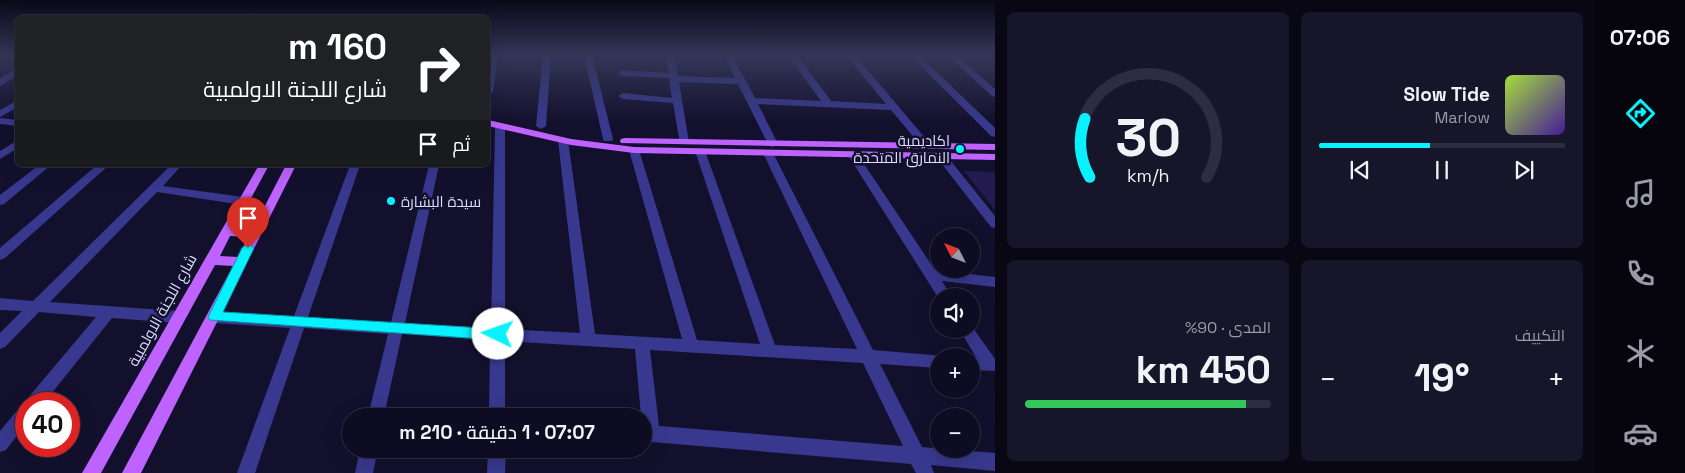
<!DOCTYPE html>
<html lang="ar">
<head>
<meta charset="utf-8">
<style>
	body { margin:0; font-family:"Space Grotesk",Cairo,sans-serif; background:#17152a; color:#f1f3f6; direction:rtl; height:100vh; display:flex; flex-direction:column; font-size:19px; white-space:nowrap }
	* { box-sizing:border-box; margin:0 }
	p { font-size:16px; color:#9b9ba5 }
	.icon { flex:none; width:28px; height:28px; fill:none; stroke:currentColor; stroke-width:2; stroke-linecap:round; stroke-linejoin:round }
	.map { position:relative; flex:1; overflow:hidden; direction:ltr }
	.details { display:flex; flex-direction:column; gap:12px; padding:12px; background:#080713; width:600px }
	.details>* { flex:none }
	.hud { position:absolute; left:15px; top:15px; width:475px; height:152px; border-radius:8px; box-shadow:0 5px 20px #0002,0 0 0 1px #2e2c40; direction:rtl; background:#202124; color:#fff; overflow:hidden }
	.needle { width:32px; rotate:312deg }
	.buttons { position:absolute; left:930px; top:228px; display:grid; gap:10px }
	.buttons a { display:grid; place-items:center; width:50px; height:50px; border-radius:50%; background:#0e0c22; box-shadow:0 5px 20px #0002,0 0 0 1px #2e2c40; font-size:25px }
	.speed { position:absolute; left:15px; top:392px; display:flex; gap:10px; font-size:25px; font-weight:700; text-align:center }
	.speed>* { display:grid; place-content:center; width:65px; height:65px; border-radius:50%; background:#0e0c22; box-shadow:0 5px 20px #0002,0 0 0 1px #2e2c40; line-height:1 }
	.speed .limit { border:8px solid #d22; background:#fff; color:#111 }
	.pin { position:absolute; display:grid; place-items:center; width:42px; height:42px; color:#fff; margin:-51px -21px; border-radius:50% 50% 50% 0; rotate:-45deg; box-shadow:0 0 5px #0007 }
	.pin .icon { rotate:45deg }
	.me { position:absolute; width:55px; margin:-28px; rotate:273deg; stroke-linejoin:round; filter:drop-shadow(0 0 4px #0008) }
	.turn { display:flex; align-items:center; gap:18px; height:105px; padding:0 20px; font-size:22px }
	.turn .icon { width:65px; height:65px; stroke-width:2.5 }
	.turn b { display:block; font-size:35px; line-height:42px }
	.then { display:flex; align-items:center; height:48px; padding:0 20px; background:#0003; gap:10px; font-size:19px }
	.big { font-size:38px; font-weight:600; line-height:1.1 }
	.details .tile { flex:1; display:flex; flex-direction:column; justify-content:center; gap:8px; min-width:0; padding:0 18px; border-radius:8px; background:#17152a }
	.details .dial { align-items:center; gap:0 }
	.dial svg { height:130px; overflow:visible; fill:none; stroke:#2e2c40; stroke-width:7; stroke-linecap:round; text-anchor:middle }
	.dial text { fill:#f1f3f6; stroke:none }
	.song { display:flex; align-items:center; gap:15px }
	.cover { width:60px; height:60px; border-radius:8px; background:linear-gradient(135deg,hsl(80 70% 55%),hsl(260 70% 35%)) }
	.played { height:5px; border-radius:2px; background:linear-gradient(90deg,#08f1ff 45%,#2e2c40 45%) }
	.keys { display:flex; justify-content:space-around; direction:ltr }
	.heat { display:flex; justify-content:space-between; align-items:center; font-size:28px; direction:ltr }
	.charge { height:8px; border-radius:4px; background:linear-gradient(90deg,#34c759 90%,#2e2c40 0) }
	.details .tiles { flex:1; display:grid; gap:12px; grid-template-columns:repeat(2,1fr) }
	.trip { position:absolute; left:342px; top:408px; width:310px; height:50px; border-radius:25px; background:#0e0c22; box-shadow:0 5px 20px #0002,0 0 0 1px #2e2c40; font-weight:600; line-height:50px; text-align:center; direction:rtl }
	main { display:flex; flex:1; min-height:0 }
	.tab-bar { display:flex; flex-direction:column; width:90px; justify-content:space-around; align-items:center; background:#06050e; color:#9b9ba5 }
	.tab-bar .icon { width:35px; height:35px }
	.tab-bar .current { color:#08f1ff }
	.tab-bar b { font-size:22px; color:#f1f3f6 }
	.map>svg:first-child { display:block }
	.building { fill:#231a4f }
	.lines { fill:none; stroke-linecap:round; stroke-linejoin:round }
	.minor { fill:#38388f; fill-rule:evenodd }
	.major { fill:#be63ff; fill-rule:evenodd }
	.route { fill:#08f1ff; stroke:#059da6 }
	.poi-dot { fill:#08f1ff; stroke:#13102d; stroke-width:2 }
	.labels { text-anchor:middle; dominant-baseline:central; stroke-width:5; stroke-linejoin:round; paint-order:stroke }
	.poi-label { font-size:15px; fill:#dedcff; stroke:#13102d; text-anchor:end }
	.street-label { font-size:15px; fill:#dedcff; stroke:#13102d }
</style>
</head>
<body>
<main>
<nav class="tab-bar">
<b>07:06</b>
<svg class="icon current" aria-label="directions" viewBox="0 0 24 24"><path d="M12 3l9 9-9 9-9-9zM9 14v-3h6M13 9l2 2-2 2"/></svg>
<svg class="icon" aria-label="music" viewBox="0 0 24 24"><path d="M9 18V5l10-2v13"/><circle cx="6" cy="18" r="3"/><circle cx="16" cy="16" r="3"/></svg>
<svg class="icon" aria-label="phone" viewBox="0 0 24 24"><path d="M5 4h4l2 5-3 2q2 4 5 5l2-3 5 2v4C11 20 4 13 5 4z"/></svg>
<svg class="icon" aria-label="climate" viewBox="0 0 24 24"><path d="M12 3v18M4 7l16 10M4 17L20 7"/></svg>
<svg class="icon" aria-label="car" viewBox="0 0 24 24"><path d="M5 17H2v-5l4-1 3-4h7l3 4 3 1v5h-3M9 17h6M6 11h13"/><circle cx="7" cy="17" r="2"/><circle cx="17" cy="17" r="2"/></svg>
</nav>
<section class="details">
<div class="tiles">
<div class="tile">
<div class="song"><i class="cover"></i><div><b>Slow Tide</b><p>Marlow</p></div></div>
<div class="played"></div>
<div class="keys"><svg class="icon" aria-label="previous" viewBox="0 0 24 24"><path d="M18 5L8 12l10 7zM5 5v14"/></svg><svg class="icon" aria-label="pause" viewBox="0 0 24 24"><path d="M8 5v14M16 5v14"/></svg><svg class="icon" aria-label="next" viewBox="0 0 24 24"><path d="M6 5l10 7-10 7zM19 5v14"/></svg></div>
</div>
<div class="tile dial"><svg viewBox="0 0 100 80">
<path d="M14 69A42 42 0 1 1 86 69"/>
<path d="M14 69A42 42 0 0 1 11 33" stroke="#08f1ff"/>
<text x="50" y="56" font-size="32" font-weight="700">30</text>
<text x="50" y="72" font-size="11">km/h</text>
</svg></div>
<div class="tile"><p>التكييف</p>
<div class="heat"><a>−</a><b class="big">19°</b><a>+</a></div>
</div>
<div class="tile"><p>المدى · 90%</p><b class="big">450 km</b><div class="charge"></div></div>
</div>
</section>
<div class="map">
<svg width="995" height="473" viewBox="0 0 995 473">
	<rect width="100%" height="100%" fill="#13102d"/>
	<path class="building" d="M964 171 995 172V210Z"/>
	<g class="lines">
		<path class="minor" d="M490 55H498L493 92 488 95V68Z
			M543 55H551L546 126 541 129 536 126Z
			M584 55H592L613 139 612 141H604L603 139Z
			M666 55H674L678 76 735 78 724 55H732L755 98 821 101 788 55H797L831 101 886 104 846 55H855L931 145 930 147H922L891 110 758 104 778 144 773 147 769 146 738 84 679 82 689 142 688 144H680L673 103 623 99 618 96 623 93 672 98 669 78 622 76 618 73 622 70 669 73Z
			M910 55H919L995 128V137L991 136Z
			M947 55H956L995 89V97L992 96Z
			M15 69H18V75L0 86V79Z
			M18 100V107L0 117V110Z
			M0 118 18 120V126L0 124Z
			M500 123 505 126V329L580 333 558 140 563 137 568 140 595 334 682 339 629 150 634 147 639 150 697 340 760 344 695 151 700 148 705 151 775 345 857 349 763 153 764 151H772L873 350 944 356H939V368L880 364 922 447 995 453V471L931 465 934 473H916L911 464 651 442 645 440 644 437V416H641L635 349 505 341V416H489L490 340 402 334 384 416H368L388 334 304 328 255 473H237L290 328 214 323 209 321 207 317 209 313 214 311 294 316 350 165H360L308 317 391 322 429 165H439L405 323 491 328 495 126ZM650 350 863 363 903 446 659 426Z
			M18 140V148L0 159V151Z
			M853 152 858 155 935 270 995 277V287L942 281 951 296H939V299L848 155Z
			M942 154 946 155 995 216V228L991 227 938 159 937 157 938 155Z
			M39 165H51L4 204 0 205V195Z
			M97 165H109L5 258 0 260V248Z
			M171 165H182L163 186 243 197 249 201 243 205 157 192 50 302 178 311 183 313 185 317 183 321 178 323 112 318 43 404H26V424L6 450 0 452V431L20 407 25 405 27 399 96 317 39 312 5 347 0 349V333L22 311 0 310V298L33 301Z
			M971 325 995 359V371L971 370V356L976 357 959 329H971Z
			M360 449H378L373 473H355Z
			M488 449H506L505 473H487Z"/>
		<path class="major" d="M488 120 571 139 634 147 995 154V160L634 153 571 145 488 126Z
			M625 138 995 144V150L621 143 620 141 621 139Z
			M259 165H269L235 228 253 229 286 165H296L141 473H122L233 266 215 265 101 473H82ZM230 236 248 237 238 257 220 256Z"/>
	</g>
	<linearGradient id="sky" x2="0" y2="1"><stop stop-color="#0a0919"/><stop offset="0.45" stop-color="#333757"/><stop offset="1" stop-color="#333757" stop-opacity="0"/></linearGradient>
	<rect width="995" height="122" fill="url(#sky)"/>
	<path class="route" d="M248 243 254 248 223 312 498 329 503 330 505 334 503 338 498 340 210 320 208 317 242 248Z"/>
	<g class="poi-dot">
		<circle cx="960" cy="149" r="5"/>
		<circle cx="391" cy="201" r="5"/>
	</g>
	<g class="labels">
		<g class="poi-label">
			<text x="950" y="140">اكاديمية<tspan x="950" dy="17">النمارق المتحدة</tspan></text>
			<text x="401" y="201" text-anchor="start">سيدة البشارة</text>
		</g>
		<g class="street-label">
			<text transform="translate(162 310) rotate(-61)">شارع اللجنة الاولمبية</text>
		</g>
	</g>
</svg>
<div class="buttons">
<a><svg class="needle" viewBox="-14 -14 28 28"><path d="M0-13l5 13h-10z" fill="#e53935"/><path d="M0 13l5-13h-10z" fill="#9b9ba5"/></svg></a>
<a><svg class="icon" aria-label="sound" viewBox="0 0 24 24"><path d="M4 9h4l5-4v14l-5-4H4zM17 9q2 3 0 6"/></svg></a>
<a>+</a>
<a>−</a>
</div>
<div class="speed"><div class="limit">40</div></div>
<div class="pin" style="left:248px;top:248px;background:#d93025"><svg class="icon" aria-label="arrive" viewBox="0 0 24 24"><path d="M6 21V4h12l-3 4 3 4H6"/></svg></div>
<svg class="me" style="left:498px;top:334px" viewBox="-20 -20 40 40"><circle r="19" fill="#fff"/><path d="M0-13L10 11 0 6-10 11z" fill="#08f1ff"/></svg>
<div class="trip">07:07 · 1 دقيقة · 210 m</div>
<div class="hud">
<div class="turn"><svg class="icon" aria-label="right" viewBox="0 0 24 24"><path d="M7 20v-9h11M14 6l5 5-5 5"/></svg><div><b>160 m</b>شارع اللجنة الاولمبية</div></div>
<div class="then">ثم<svg class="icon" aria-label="arrive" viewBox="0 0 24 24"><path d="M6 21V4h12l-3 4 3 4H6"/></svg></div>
</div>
</div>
</main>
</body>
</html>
